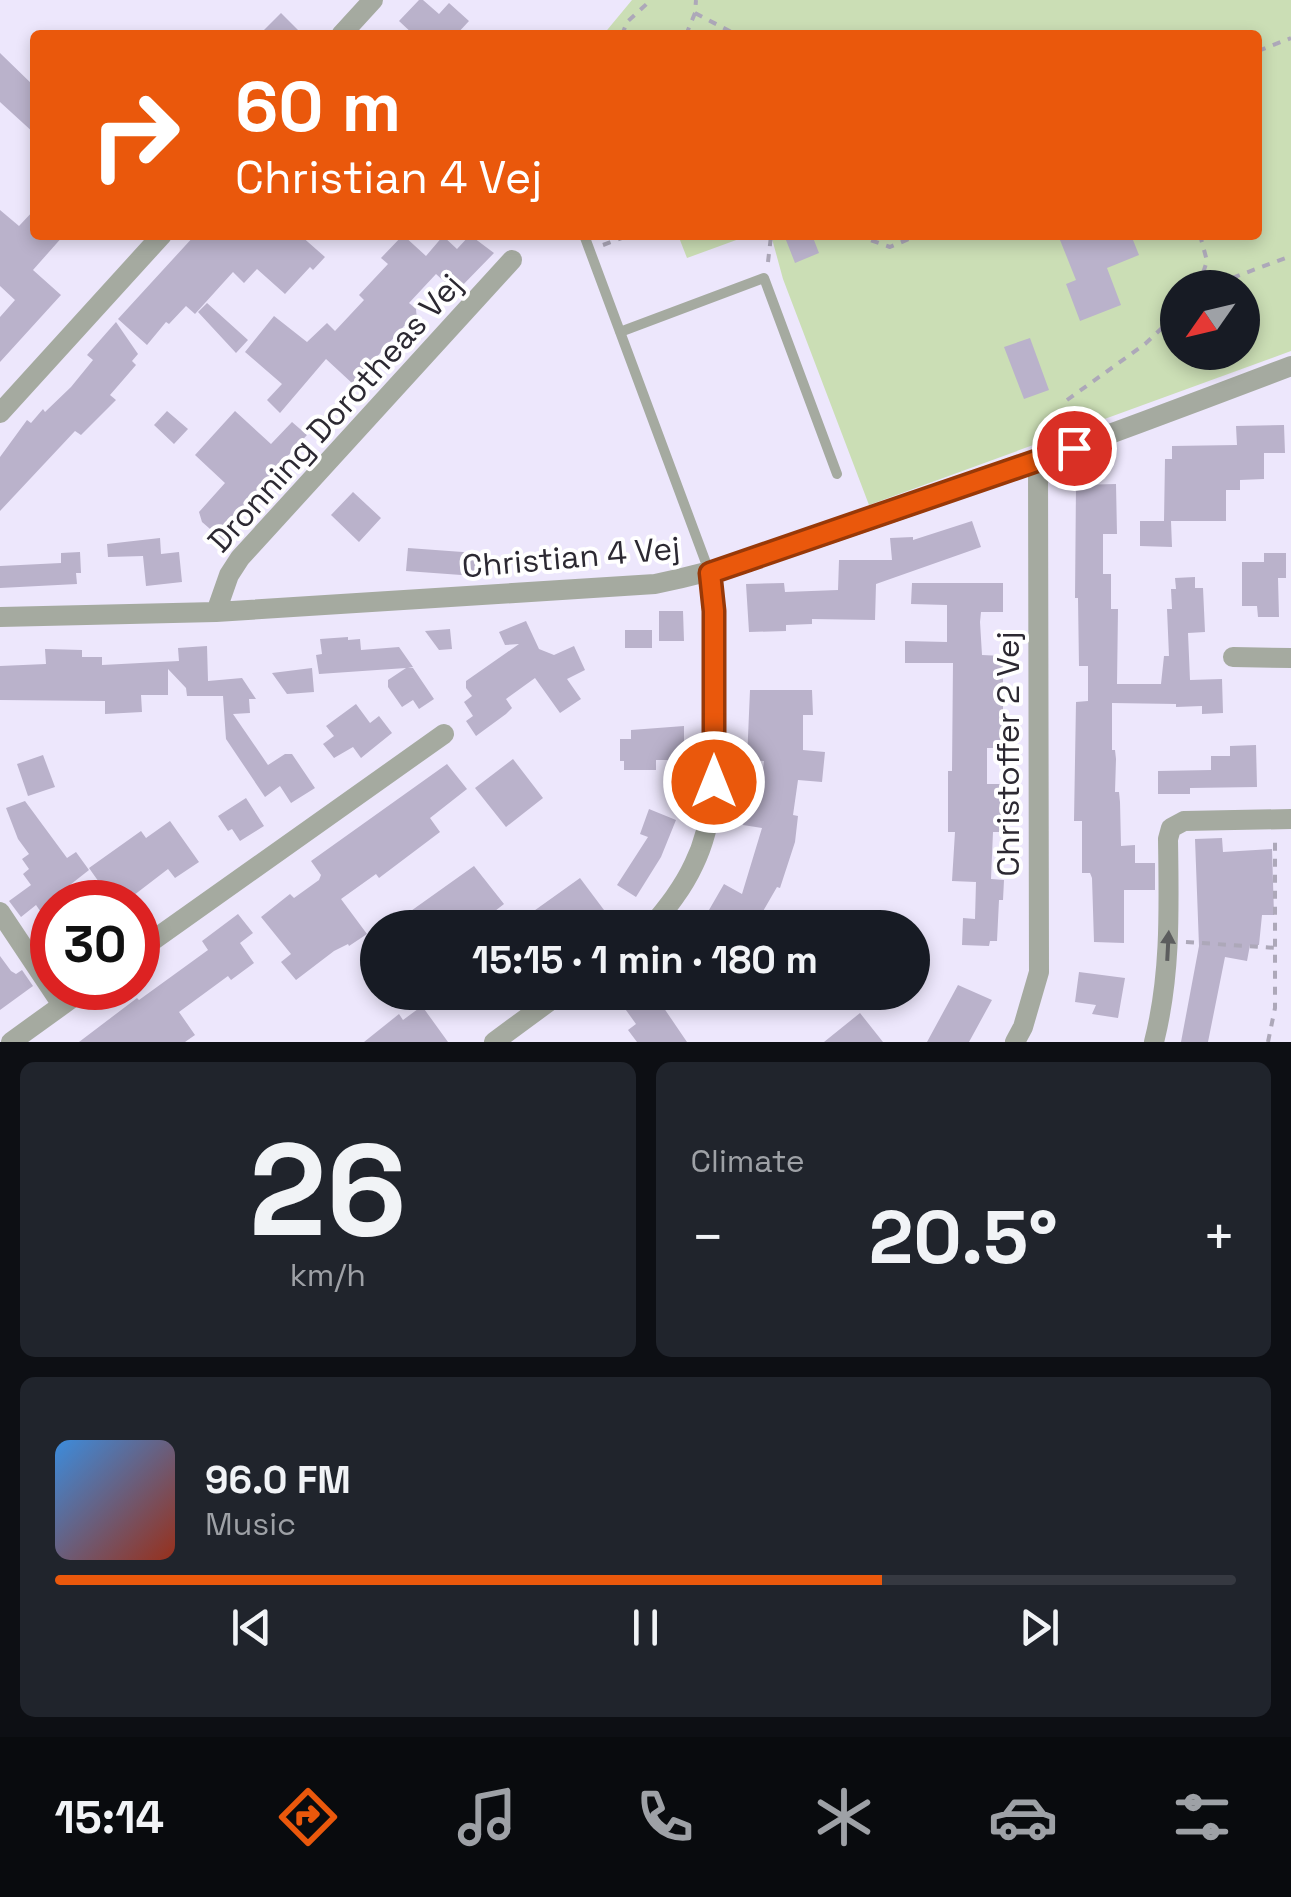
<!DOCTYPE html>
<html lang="en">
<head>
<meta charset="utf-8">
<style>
	body { margin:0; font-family:"Space Grotesk",sans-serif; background:#20242c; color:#f1f3f6; height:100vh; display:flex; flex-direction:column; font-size:38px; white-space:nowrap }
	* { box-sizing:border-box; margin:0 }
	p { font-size:32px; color:#9ea1a6 }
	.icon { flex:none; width:55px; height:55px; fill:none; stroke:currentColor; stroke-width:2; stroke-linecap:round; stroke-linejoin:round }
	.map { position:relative; height:1042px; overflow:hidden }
	.panel { display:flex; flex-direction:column; gap:20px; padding:20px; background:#0d0f14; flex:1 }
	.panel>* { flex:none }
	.guide { position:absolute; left:30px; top:30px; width:1232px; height:210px; border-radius:10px; box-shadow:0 5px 15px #0003; background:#ea580c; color:#fff; overflow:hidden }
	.needle { width:65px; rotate:236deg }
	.fabs { position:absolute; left:1160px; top:270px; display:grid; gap:20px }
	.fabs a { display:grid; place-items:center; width:100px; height:100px; border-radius:50%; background:#171b24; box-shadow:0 5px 15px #0003; font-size:50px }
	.speed { position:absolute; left:30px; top:880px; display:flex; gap:20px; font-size:50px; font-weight:700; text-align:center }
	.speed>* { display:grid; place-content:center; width:130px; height:130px; border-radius:50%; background:#171b24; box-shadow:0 5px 15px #0003; line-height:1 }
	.speed .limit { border:15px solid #d22; background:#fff; color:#111 }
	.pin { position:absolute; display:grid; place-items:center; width:85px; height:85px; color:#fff; margin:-42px; border:5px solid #fff; border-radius:50%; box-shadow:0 2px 10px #0007 }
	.me { position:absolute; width:110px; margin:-55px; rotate:0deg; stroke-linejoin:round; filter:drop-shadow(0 0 8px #0008) }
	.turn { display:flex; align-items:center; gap:35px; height:210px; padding:0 40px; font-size:45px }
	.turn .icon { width:130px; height:130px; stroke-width:2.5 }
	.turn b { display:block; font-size:70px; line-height:85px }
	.big { font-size:75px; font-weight:800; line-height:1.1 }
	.panel .card { flex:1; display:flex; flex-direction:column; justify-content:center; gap:15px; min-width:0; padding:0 35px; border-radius:15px; background:#20242c }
	.panel .dial { align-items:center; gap:0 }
	.dial b { font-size:130px; line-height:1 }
	.song { display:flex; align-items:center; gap:30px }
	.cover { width:120px; height:120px; border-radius:15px; background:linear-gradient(135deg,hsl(210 70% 55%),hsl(10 70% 35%)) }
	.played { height:10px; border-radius:5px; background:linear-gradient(90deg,#ea580c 70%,#363941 70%) }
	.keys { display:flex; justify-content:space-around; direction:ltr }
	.heat { display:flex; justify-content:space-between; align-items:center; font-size:55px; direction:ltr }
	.panel .tiles { flex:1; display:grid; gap:20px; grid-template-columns:1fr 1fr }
	.card:last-child { grid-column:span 2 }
	.trip { position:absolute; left:360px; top:910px; width:570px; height:100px; border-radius:50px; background:#171b24; box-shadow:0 5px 15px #0003; font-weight:800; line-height:100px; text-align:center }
	.tabs { display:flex; height:160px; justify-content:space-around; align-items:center; background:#090b0e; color:#9ea1a6 }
	.tabs .icon { width:70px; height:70px }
	.tabs .selected { color:#ea580c }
	.tabs b { font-size:45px; color:#f1f3f6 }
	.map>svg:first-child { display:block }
	.green { fill:#cbdeb5; fill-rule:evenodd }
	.building { fill:#bab2cb }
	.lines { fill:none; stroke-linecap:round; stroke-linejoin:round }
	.path { stroke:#ada8b9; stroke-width:4; stroke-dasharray:8 8; stroke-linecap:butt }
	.lane { stroke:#a5aaa0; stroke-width:10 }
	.street { stroke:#a5aaa0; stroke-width:20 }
	.oneway { fill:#5c5d5e }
	.route-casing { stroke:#983908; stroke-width:25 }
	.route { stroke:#ea580c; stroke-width:18 }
	.labels { text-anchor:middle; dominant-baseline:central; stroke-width:8; stroke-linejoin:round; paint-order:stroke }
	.street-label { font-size:32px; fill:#2c2932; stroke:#fff }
</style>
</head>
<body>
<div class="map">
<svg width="1291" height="1042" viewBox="0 0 1291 1042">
	<rect width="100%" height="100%" fill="#ede7fc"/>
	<path class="green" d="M632 0H1291V351L869 505 783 279 771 235H1258V35H603ZM1178 288H1242V352H1178Z
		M678 235H750L687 258Z"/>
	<path class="building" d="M419 0H423L439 14 449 3 469 21 456 35H414L399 21Z
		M281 13 303 35H259Z
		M0 53 35 87V134L0 102Z
		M35 209V235H64L33 270 61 295 0 362V317L15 300 0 286V210L19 226Z
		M195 235H300L325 257 313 270 310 267 285 294 257 269 244 283 233 272 195 314 186 306 169 324 166 322 147 345 118 319Z
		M403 235 426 256 443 236 457 249 470 235 494 253 456 292 436 274 409 303 416 309 417 321 412 326H404L353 384 326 359 280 413 267 400 282 384 245 352 274 316 307 342 327 323 335 331 364 300 359 295 388 264 381 258Z
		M784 235H812L819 253 795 263Z
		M1058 235H1131L1139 255 1107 268 1121 305 1080 321 1066 284 1076 280Z
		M207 303 248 340 236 353 198 312Z
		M116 322 138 354 132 361 136 365 110 395 116 400 81 435 75 431 0 511V457L27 420 31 423 43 409 45 412 71 387 93 360 87 355Z
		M1030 338 1049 390 1024 399 1004 347Z
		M167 411 188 429 174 444 154 425Z
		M235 411 271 444 292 422 307 435 273 472 278 476 240 518 242 520 224 541 202 522 199 512 225 483 195 455Z
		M1284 425 1285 453H1264V479L1240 480V490H1226V521H1164L1165 459H1172V446L1237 445 1236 426Z
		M1116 484 1117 534H1103V574H1111V609H1118L1117 684H1161L1164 656H1169L1167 609H1172L1171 589H1176L1175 578 1195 577V588H1203L1205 632 1188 633 1190 680 1222 679 1223 713 1202 714V706L1176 707V704L1112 703V750H1115L1116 759 1115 792H1119L1120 802 1121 846 1135 845V863H1155V890H1124V943L1094 942 1092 878 1090 873H1082V821H1074L1076 702 1088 701V666H1079L1078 598H1075L1076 485Z
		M353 492 381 518 359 542 331 515Z
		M972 521 981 547 876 584 875 620 812 619V624L786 625V631L749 632 746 584 784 583 785 592 838 590 839 560H892L890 538 913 537V540Z
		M1140 521H1171L1172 547 1140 546Z
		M160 538 161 554 179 552 182 582 146 586 143 556 108 557 107 544Z
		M408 548 490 554 489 577 406 571Z
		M80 552 81 573H76L77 584 0 588V566L61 563V553Z
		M1264 553H1286V578H1278L1279 617H1258L1257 606H1242V562H1264Z
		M912 583H1003V612H981L980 622 982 655 1003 656V748H987V784H1004V832H993L991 879 1004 880 1003 900H999L997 941H990L989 946 962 945 963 918 975 919 976 882 952 881 955 832H948V771H952L953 663H905V641L947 642V605L911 604Z
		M659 611H683L684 641H659Z
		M526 621 539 649 554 655 574 646 585 670 567 679 581 699 560 713 535 678 506 699 512 708 506 714 476 736 466 721 473 716 464 702 472 696 466 688V681L519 644 505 645 499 632Z
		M450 629 452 649 439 650 425 631Z
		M625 630H652V648H625Z
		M348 637V640L360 639 361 650 399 647 413 667 408 668H413L434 699 419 709 413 700 402 707 388 687V680L406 668 319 674 316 655 322 654 320 639Z
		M207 646 208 681 242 678 256 699H249L250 713 233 714 268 765 285 754H292L315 788 291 803 280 786 265 797 226 739 223 696H187L186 688 168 669V695H141L142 712 105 714V701L0 700V666L46 664 45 649 82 650V657H102V665L179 661 178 648Z
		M312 668 314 692 287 694 272 673Z
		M750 690H812L813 715H803V750L825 752 822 782 798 780 793 815 798 816 795 842 780 888 777 887 758 920 751 916 744 928H739L709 910 724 884 742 894 762 828 743 825 747 796 760 797 764 761 747 760Z
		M356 704 370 723 379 716 392 733 361 758 353 747 334 758 323 744 334 736 326 726Z
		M684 726V760H656V770H624V761H620V739H631V730Z
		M1256 745 1257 787 1190 788V794H1158V771L1211 770V756H1230V746Z
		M43 755 55 787 28 796 17 764Z
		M513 759 543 798 506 827 475 788Z
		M447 764 467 789 430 818 440 832 379 878 376 874 341 899 367 934 349 946 348 944 334 951 296 980 281 962 291 954 261 917 290 894 294 898 319 880 321 875 311 861Z
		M246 798 264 826 240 841 232 829 228 831 218 816Z
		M25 801 67 858 76 852 89 870 61 892 68 902H52V928L36 905 21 917 9 901 31 885 23 874 29 869 22 859 29 854 18 839 6 808Z
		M649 809 676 820 661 857 636 897 617 885 648 837 640 834Z
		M170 821 199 862 175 878 168 869 125 902H113L89 868 141 831 146 838Z
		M1222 838 1223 852 1272 849 1274 915H1262L1259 945H1250L1247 961 1225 957 1208 1042H1181L1199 946 1195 839Z
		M474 866 504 904 473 928H387Z
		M580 878 610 918 597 928H510Z
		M238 914 253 933 240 943 254 963 231 980 228 976 179 1012 195 1035 185 1042H79L137 998 139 1000 208 950 202 941Z
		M0 956 11 971 16 974 22 970 33 986 0 1010Z
		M1079 972 1125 978 1118 1018 1092 1014 1096 1005 1075 1002Z
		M958 985 992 1000 969 1042H927Z
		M613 992H653L687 1042H637L628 1030 636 1024Z
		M422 1006 448 1042H364L399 1014 403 1020Z
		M860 1013 883 1042H824Z"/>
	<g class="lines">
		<path class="path" d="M695 13 737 35
			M622 35 627 22 651 0
			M686 35 695 13 696 0
			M1258 51 1291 38
			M856 235 890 247 918 235
			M603 245 630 235
			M768 262 771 236 775 235
			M1201 283 1221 282 1291 256
			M1198 288 1207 261 1200 235
			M1067 400 1145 344 1178 313
			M1186 942 1276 948
			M1268 1042 1275 1008V838"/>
		<path class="lane" d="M584 235 709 571
			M620 332 764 278 837 474"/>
		<path class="street" d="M341 35 373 0
			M0 413 162 235
			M216 612 229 575 240 558 512 260
			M0 617 216 612 655 584C742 566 827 535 911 506 1038 461 1165 414 1291 366
			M1233 657 1291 658
			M0 912 62 1005
			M650 928C667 908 683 888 694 864 718 815 714 758 714 704 714 660 714 617 710 573
			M138 951 444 734
			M11 1042 86 988
			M494 1042 562 992
			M1015 1042 1023 1027 1039 972 1038 462
			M1154 1042C1171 975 1169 908 1168 839L1171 828 1184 821 1291 819"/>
	</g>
	<defs><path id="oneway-solid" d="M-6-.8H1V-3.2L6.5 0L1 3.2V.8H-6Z" transform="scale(2.5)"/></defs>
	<use class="oneway" href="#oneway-solid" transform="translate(1168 946) rotate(-87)"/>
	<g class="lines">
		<g class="route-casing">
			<path id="route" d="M714 782V611L710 573 1074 448"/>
		</g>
		<use href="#route" class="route"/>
	</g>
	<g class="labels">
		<g class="street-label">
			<text transform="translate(335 413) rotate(-48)">Dronning Dorotheas Vej</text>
			<text transform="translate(571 557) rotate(-5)">Christian 4 Vej</text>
			<text transform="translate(1008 754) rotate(-90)">Christoffer 2 Vej</text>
		</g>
	</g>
</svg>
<div class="fabs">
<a><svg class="needle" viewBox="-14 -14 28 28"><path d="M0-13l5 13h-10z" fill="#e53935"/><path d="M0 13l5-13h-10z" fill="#9ea1a6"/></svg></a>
</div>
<div class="speed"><div class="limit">30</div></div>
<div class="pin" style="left:1074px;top:448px;background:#d93025"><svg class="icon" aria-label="arrive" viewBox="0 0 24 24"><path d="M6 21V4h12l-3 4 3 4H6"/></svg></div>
<svg class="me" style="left:714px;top:782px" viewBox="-20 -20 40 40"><circle r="17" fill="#ea580c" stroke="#fff" stroke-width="3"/><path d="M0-11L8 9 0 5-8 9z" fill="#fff"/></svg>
<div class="trip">15:15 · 1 min · 180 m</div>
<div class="guide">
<div class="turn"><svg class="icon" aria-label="right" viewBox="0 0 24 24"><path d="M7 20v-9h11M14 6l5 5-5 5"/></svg><div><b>60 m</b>Christian 4 Vej</div></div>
</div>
</div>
<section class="panel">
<div class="tiles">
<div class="card dial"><b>26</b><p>km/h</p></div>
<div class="card"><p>Climate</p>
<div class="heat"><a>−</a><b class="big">20.5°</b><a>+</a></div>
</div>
<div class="card">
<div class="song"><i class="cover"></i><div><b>96.0 FM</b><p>Music</p></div></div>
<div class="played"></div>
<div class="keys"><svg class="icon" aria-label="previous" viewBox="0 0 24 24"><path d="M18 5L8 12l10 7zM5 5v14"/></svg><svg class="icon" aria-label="pause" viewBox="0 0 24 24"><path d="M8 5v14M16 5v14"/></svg><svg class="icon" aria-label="next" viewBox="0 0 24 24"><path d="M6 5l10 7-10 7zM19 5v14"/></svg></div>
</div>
</div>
</section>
<nav class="tabs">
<b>15:14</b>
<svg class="icon selected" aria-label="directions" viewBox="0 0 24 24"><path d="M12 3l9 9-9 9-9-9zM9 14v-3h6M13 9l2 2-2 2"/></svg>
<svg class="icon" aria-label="music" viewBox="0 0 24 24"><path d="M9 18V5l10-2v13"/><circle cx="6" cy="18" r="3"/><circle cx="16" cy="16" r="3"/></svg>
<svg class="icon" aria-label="phone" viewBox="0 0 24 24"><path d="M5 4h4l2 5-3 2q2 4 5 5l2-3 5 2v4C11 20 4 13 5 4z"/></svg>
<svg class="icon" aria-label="climate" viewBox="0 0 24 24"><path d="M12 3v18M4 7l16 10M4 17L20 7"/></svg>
<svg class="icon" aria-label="car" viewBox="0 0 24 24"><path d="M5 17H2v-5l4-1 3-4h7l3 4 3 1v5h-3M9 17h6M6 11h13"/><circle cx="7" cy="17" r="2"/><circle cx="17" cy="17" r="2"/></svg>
<svg class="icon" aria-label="filters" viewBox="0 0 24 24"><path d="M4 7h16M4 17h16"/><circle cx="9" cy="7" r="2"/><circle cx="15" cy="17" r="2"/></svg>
</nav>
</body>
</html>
